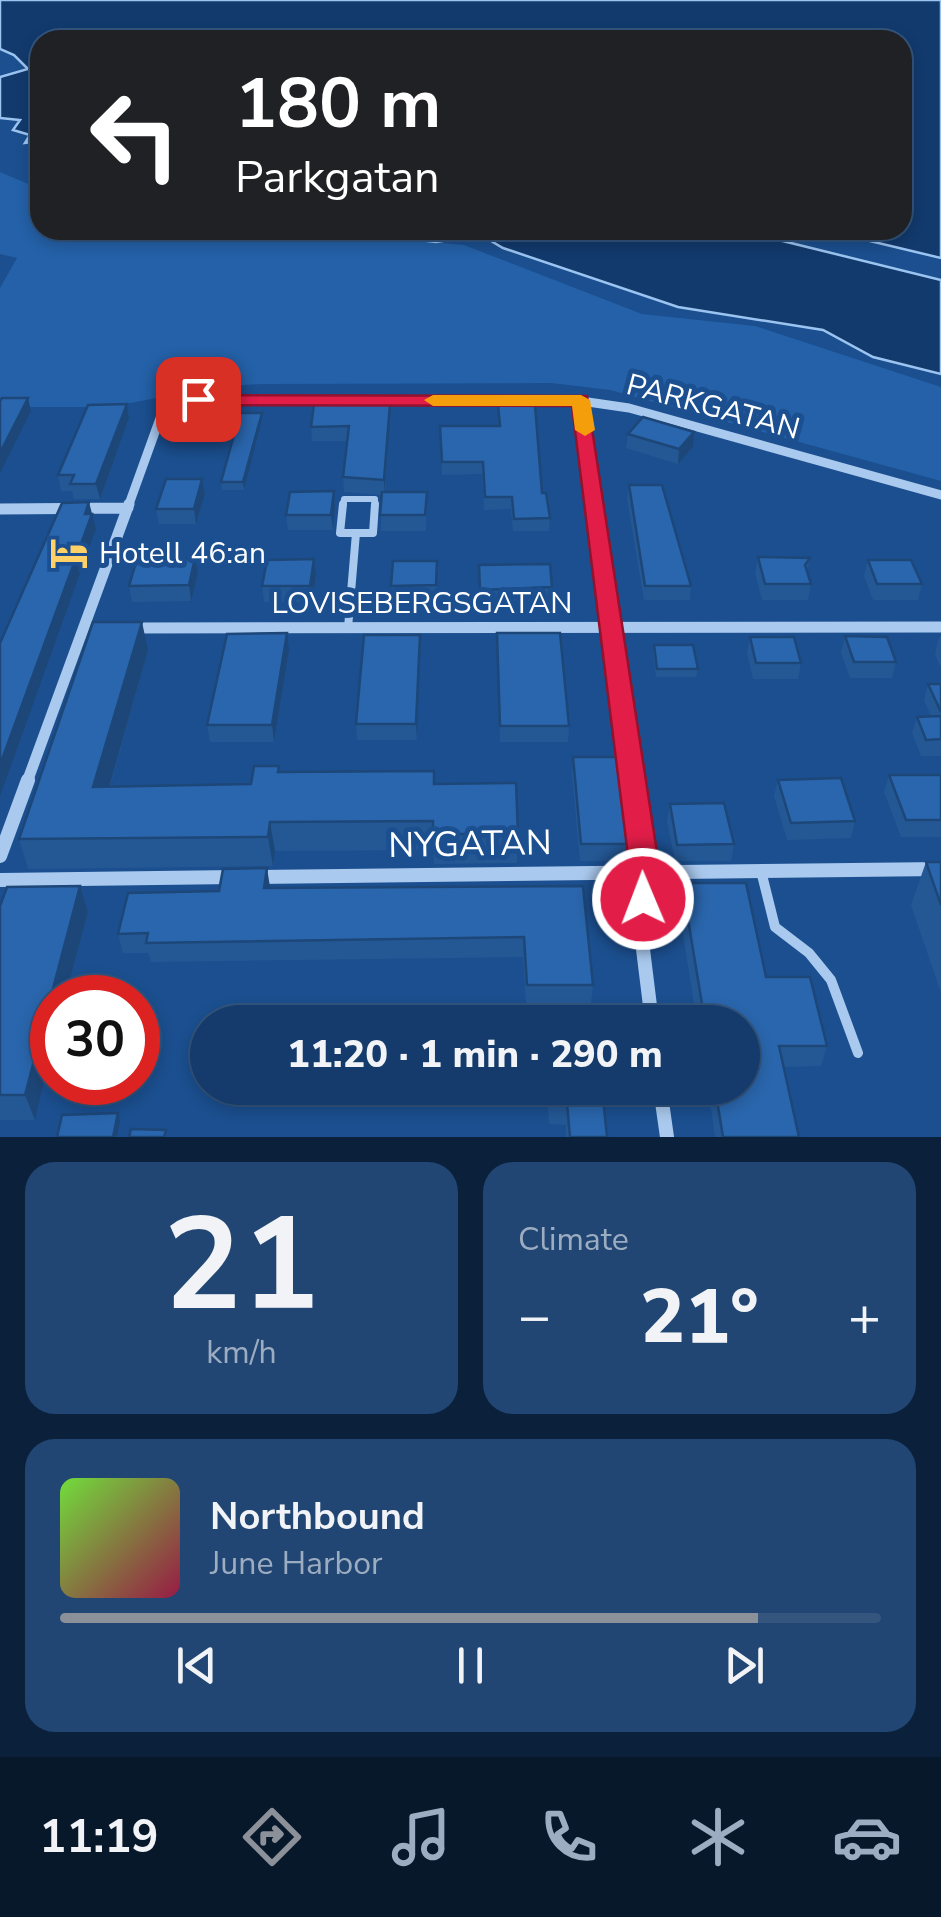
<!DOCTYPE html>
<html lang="en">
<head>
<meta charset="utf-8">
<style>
	body { margin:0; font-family:"Nunito Sans",sans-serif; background:#214673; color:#f1f3f6; height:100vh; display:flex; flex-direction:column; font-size:38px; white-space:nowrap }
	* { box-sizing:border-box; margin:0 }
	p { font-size:32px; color:#9dadc1 }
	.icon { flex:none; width:55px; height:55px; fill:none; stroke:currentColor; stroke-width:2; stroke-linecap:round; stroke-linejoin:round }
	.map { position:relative; height:1137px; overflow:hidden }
	.panel { display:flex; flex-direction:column; gap:25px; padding:25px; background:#0b203b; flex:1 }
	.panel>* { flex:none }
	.banner { position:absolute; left:30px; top:30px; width:882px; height:210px; border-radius:30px; box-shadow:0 5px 15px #0003,0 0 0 2px #33557e; background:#202124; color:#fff; overflow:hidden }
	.speed { position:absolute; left:30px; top:975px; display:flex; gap:20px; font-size:50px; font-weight:700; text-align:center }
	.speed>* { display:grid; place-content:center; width:130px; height:130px; border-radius:50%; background:#143b6b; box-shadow:0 5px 15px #0003,0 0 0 2px #33557e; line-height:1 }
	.speed .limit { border:15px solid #d22; background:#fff; color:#111 }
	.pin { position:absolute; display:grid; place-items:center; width:85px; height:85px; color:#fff; margin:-42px; border-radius:20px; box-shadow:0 5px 15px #0006 }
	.me { position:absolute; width:110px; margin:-55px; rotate:359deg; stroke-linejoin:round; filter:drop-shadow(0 0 8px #0008) }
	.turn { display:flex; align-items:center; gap:35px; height:210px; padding:0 40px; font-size:45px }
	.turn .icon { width:130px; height:130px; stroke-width:2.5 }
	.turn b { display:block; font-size:70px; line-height:85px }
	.big { font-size:75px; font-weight:800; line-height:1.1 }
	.panel .card { flex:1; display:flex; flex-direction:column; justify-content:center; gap:15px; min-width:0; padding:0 35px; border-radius:30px; background:#214673 }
	.panel .dial { align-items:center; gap:0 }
	.dial b { font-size:130px; line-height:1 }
	.song { display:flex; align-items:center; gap:30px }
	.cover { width:120px; height:120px; border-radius:15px; background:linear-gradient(135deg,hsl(100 70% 55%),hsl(340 70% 35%)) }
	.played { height:10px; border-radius:5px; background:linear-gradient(90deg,#8c9099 85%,#33557e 85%) }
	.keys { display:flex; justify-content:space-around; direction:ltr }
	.heat { display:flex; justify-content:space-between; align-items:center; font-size:55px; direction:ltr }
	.panel .tiles { flex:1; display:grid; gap:25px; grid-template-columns:1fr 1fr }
	.card:last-child { grid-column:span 2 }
	.trip { position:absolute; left:190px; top:1005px; width:570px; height:100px; border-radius:50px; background:#143b6b; box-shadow:0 5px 15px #0003,0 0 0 2px #33557e; font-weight:800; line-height:100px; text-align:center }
	.dock { display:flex; height:160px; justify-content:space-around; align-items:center; background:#08182b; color:#9dadc1 }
	.dock .icon { width:70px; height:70px }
	.dock .selected { color:#8c9099 }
	.dock b { font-size:45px; color:#f1f3f6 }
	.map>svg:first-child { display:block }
	.green { fill:#2461a8 }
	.water { fill:#123a6d; stroke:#9cc4f0; stroke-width:2.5 }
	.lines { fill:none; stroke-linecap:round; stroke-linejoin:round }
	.lane-far2 { stroke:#a9c9ee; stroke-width:6 }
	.lane-far1 { stroke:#a9c9ee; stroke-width:8 }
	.lane { stroke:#a9c9ee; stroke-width:10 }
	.street-far2 { stroke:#a9c9ee; stroke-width:9 }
	.street-far1 { stroke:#a9c9ee; stroke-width:11 }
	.street { stroke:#a9c9ee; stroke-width:14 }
	.wall { fill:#245895 }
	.shaded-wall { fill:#1d4779 }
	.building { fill:#2a66ad; stroke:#1d4779; stroke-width:2.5 }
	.route { fill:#e11d48; stroke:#92132f; stroke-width:2.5 }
	.slow { fill:#f59e0b }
	.labels { text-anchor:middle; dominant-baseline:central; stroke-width:10; stroke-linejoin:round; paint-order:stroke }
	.street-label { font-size:30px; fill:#fff; stroke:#1b4f8f }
	.poi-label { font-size:30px; fill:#fff; stroke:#1b4f8f; text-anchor:start }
	.near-street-label { font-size:35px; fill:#fff; stroke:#1b4f8f }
</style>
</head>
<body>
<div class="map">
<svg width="941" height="1137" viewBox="0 0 941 1137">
	<rect width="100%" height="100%" fill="#1b4f8f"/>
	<path class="green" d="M0 172 40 189V230H348L358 235 464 245 642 314 755 326 941 387V481L610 390 551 383 262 384 211 387 111 407H0V288L17 258 0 254Z"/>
	<path class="water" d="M0 0H941V258L824 230H902V40H154L149 35 151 40H40V141L25 143 30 135 13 130 20 120 0 118V77L28 69 14 55 0 49Z
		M381 230H738L941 280V374L873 357 823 330 678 307 503 248 481 235 436 242 377 235Z"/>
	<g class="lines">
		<path class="lane-far2" d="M343 507 344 499H375V507"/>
		<path class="lane-far1" d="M343 504 340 533H356
			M356 533H373L375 504
			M348 628 356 533"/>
		<path class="lane" d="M761 871 775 927 809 953 831 980 858 1053"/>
		<path class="street-far2" d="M581 401 595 507
			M128 507 167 399 581 401 629 408 941 495"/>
		<path class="street-far1" d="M595 504 633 782
			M0 509 128 508
			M130 628 941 627
			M27 782 129 504"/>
		<path class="street" d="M632 780 645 872 640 925 652 1022
			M0 856 28 780
			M257 877 941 869
			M0 880 235 877
			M660 1088 667 1137"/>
	</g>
	<path class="wall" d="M127 404 129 418 100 499H74L72 491H61L58 475Z
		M390 404V418L385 492H427L426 531H381V495L344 492 343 477 347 441H312L311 427Z
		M498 405 542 493 550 518 549 531H513L511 509 484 510 482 474 442 475 440 426H499Z
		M262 413V420L244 490H222L221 482Z
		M628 434 693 447 678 464 626 448Z
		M202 479 205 494 196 524H159L156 509Z
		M629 485 691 586 690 600H644L627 498Z
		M334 491 335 506 333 530H288L286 515Z
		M758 557 810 558 807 571 811 584 808 600H762L755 573Z
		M195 558 198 574 191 601 132 602 129 586Z
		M868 560 922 584 918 600H873L864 576Z
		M479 565 552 587V600L480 603Z
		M316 575 312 602H264L262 586Z
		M437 577 436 601 392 602 391 586Z
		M497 633 569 726 568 742H500Z
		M420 635 417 740H357L356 724Z
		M845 636 896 662 892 678H850L841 653Z
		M750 637 801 663 798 679H753L747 653Z
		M939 637H941V668L935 654Z
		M654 645 698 669 696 677H656L653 653Z
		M148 650 110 787 251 784 279 766 280 772 435 784 518 834 517 863 434 864 433 850 275 851 273 866 28 869 19 839Z
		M289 650 274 742H210L207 725Z
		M928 684H941V756H921L912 733 917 717 931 716 924 700Z
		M573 757 635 844 633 861H580L572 774Z
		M889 775H941V837H901L884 792Z
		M778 780 855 821 851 838 787 840 774 796Z
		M670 804 734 844 731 861H675L667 821Z
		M926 862H941V993L911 905Z
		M682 883 827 1046 821 1066 784 1067 799 1137H715L708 1088H742V1022H697L678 904Z
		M583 886 593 985 591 1004H526L523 957 151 962 148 953H123L118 934 219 891Z
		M0 906 88 912 65 998H52V1048L35 1120H0Z
		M547 1088H602L607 1137H566V1125L549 1124Z"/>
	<path class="shaded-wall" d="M28 398 31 411 0 473V453Z
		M127 404 129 418 100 499 96 484Z
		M390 404V418L384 495V480Z
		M262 413V420L244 490 243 482Z
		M694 432 693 447 678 464 679 449Z
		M202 479 205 494 196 524 194 509Z
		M334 491 335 506 333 530 331 515Z
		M89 502 96 529 0 796V765Z
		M195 558 198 574 191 601 189 585Z
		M314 559 316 575 312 602 310 586Z
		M142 622 148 650 101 816 93 787Z
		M287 633 289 650 274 742 272 725Z
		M420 635V651L417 740 416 724Z
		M270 822 275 851 273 866 268 837Z
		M267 868 270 887 264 888Z
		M80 886 88 912 65 998H52V1048L35 1120 25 1095Z
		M118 1113 120 1121 117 1137H113Z"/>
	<path class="building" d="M2 398H28L0 453V401Z
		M127 404 96 484H70L74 475H58L88 405Z
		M314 404H390L384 480 343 477 349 426 311 427Z
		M498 405H535L542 493H546L550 518 514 519 512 497H485L483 462H442L440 426H500Z
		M240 413H262L243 482H221Z
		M643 417 694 432 679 449 628 434Z
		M166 479H202L194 509H156Z
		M629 485H662L691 586H645Z
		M334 491 331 515H286L290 492Z
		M382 492H427L425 515H380Z
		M89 502 85 514H92L0 765V643L62 503Z
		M758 557 810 558 805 565 811 584H765Z
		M195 558 189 585 129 586 137 559Z
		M314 559 310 586H262L267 560Z
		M868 560H911L922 584H877Z
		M393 561H437L436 585 391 586Z
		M550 564 552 587 480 590 479 565Z
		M93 622H142L93 787 251 784 254 766H279L278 772 434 771V784L516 783 518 834H433V821L270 822 268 837 19 839Z
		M287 633 272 725H207L227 634Z
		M497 633H560L569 726H500Z
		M364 635H420L416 724H356Z
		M845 636 887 637 896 662H854Z
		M750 637H794L801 663H756Z
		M654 645H693L698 669H657Z
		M928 684H941V712Z
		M941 716V739L926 740 917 717Z
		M573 757H623L635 844H581Z
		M889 775H941V820H906Z
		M841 778 855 821 791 823 778 780Z
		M724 803 734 844 677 845 670 804Z
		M926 862H941V905Z
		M267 868 264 888 583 886 593 985H527L524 937 146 943 148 933 118 934 128 893 219 891 223 869Z
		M682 883H746L766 977H810L827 1046H779L799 1137H723L715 1088H742V1022H705Z
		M80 886 25 1095H0V906L7 887Z
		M550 1088H602L607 1137H570L567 1103 551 1102Z
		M118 1113 113 1137H57L62 1115Z
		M131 1129 166 1130 164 1137H129Z"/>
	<path class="route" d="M191 395 587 396 660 872 653 907 643 911 632 907 628 899 630 872 572 406 198 405 188 399Z"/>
	<path class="slow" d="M581 395 590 400 595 430 585 436 575 430 572 406H433L424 400 433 395Z"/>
	<defs>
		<g id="hotel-bare" transform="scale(3)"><path d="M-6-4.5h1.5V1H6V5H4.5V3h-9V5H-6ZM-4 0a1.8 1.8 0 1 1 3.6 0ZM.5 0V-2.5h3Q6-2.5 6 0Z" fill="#ffd166" stroke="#1b4f8f" stroke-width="2.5" paint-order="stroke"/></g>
	</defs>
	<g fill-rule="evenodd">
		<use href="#hotel-bare" x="69" y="553"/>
	</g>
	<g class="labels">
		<g class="street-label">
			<text transform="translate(713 407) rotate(15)">PARKGATAN</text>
			<text x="422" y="603">LOVISEBERGSGATAN</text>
		</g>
		<g class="poi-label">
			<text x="99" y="553">Hotell 46:an</text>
		</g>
		<g class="near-street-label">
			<text transform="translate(470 844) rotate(-1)">NYGATAN</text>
		</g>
	</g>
</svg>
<div class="speed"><div class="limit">30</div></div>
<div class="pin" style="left:198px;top:399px;background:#d93025"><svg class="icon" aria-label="arrive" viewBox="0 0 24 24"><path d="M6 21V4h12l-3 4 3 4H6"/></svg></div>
<svg class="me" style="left:643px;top:899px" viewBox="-20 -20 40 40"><circle r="17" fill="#e11d48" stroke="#fff" stroke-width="3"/><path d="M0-11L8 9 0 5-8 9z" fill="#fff"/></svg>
<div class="trip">11:20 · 1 min · 290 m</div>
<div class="banner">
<div class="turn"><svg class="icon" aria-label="left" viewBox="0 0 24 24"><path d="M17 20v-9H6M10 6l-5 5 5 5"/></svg><div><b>180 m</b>Parkgatan</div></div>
</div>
</div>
<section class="panel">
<div class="tiles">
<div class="card dial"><b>21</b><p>km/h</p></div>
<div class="card"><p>Climate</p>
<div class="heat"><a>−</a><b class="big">21°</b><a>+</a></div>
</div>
<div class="card">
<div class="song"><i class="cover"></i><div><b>Northbound</b><p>June Harbor</p></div></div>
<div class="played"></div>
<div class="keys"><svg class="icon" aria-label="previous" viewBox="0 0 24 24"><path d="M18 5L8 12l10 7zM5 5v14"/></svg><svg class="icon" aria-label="pause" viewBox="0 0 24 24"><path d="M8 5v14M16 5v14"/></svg><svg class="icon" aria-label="next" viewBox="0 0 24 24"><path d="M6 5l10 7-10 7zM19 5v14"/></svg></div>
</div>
</div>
</section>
<nav class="dock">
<b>11:19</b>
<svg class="icon selected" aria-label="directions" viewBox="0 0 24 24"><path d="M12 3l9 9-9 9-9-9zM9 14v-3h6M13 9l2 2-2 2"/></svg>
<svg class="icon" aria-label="music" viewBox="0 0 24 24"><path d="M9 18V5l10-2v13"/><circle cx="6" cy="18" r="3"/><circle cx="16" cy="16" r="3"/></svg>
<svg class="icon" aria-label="phone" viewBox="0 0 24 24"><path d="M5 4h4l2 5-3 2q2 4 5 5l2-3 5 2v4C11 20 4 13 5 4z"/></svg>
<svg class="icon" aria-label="climate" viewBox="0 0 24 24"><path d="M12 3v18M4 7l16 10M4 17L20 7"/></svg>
<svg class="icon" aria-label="car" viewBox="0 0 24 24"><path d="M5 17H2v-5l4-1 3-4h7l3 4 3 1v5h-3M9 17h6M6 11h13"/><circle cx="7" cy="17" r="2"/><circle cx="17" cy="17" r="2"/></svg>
</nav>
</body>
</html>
